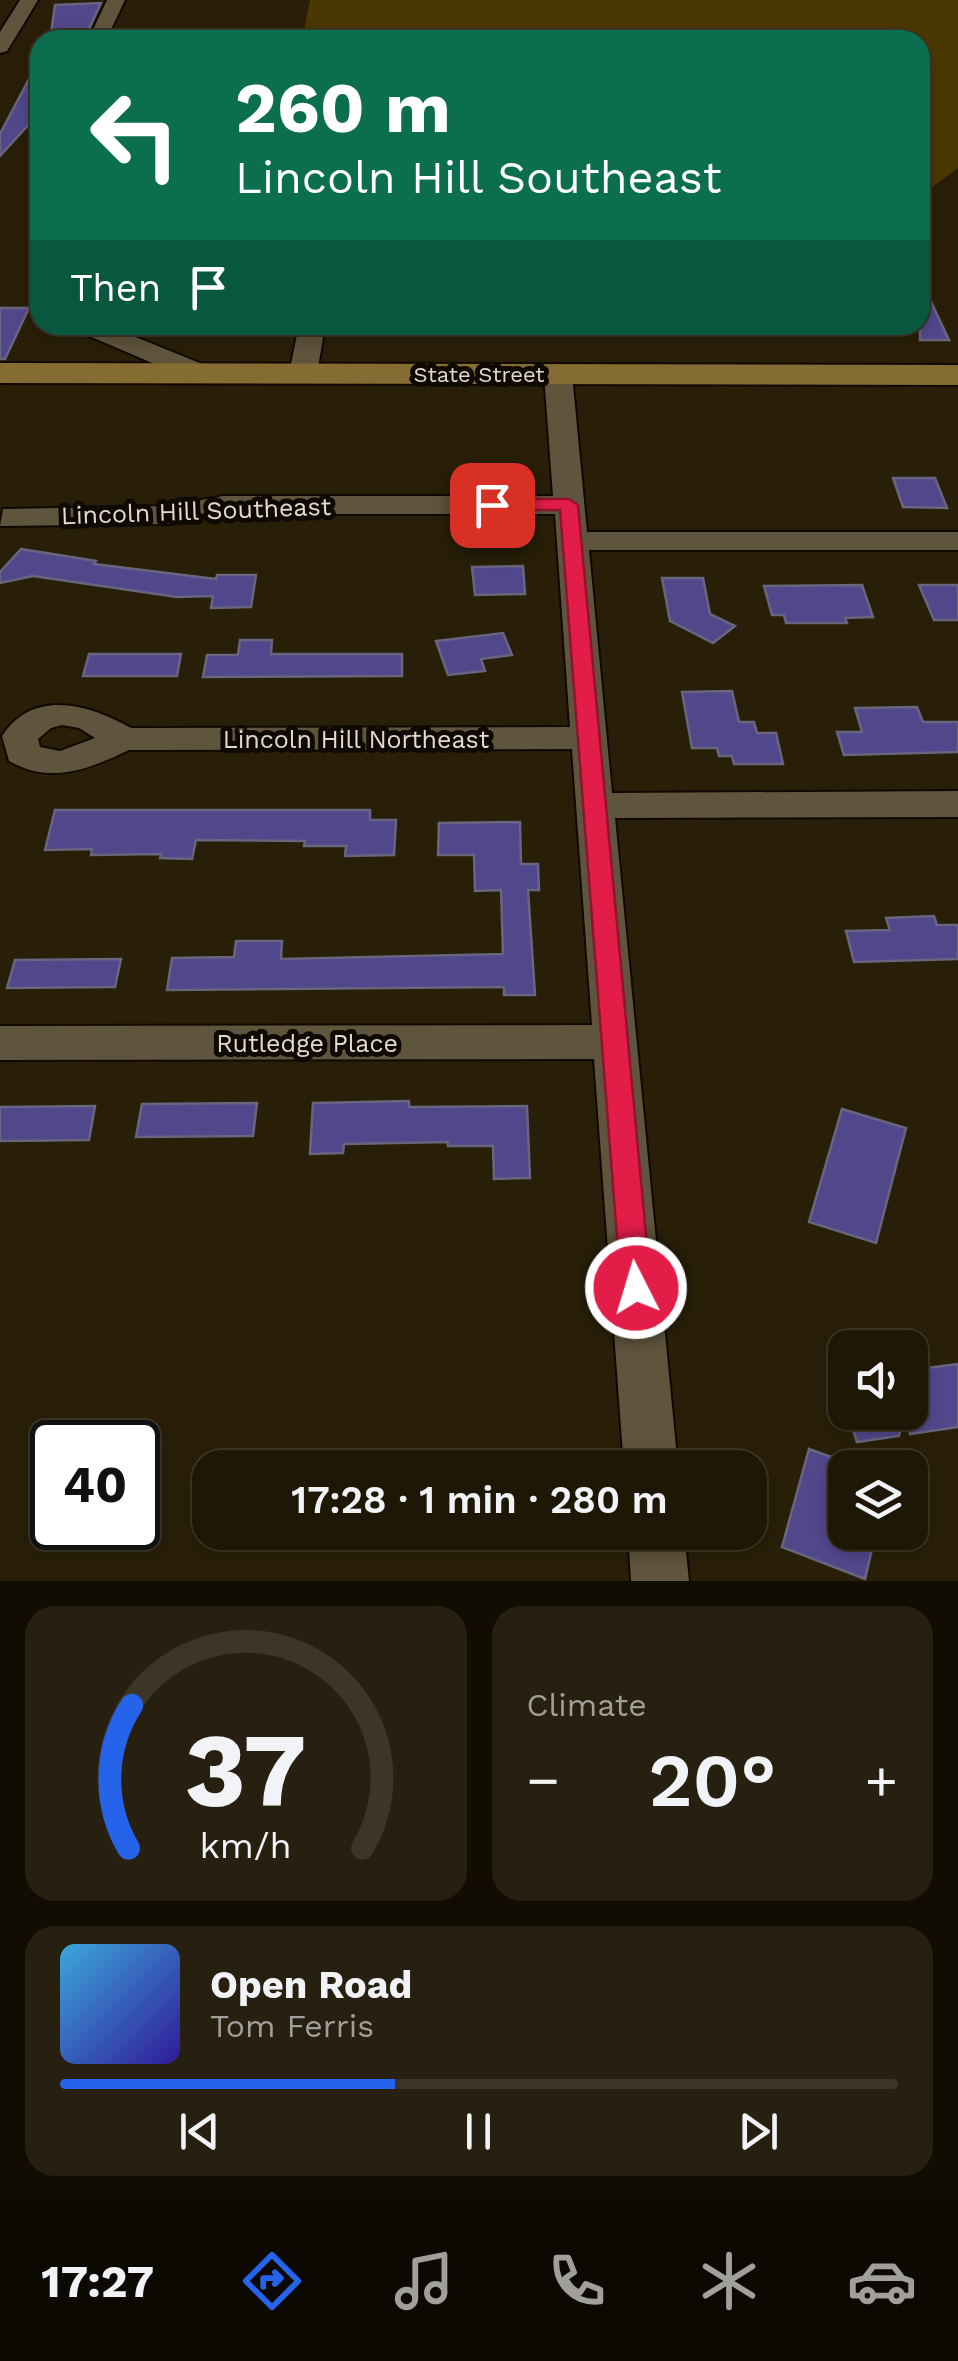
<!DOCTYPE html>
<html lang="en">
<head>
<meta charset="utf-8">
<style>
	body { margin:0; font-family:"Work Sans",sans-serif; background:#272010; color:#f1f3f6; height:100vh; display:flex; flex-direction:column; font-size:38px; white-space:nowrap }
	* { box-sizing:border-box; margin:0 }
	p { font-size:32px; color:#a19f9b }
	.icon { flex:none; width:55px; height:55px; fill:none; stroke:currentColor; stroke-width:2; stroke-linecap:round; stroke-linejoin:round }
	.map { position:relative; height:1581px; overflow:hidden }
	.drawer { display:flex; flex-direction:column; gap:25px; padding:25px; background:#110d03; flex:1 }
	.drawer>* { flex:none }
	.hud { position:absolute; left:30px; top:30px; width:900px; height:305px; border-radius:30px; box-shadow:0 5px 15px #0003,0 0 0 2px #3c3628; background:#0b6e4f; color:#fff; overflow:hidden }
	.tools { position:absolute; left:828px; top:1330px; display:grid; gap:20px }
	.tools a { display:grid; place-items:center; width:100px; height:100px; border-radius:20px; background:#1f1706; box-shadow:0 5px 15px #0003,0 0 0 2px #3c3628; font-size:50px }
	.speed { position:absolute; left:30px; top:1420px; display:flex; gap:20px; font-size:50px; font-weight:700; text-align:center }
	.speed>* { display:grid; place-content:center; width:130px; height:130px; border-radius:50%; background:#1f1706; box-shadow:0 5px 15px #0003,0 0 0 2px #3c3628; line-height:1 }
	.speed .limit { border:5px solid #111; border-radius:15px; background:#fff; color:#111 }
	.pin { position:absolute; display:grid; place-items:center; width:85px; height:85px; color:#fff; margin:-42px; border-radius:20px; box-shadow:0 5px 15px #0006 }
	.me { position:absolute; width:110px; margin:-55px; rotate:355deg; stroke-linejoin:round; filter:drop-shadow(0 0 8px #0008) }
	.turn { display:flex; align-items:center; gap:35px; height:210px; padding:0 40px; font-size:45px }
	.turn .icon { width:130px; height:130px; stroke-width:2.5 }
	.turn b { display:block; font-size:70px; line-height:85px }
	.then { display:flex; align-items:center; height:95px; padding:0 40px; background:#0003; gap:20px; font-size:38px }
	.big { font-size:75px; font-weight:600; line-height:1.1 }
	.drawer .tile { flex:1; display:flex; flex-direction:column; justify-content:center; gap:15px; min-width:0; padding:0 35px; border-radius:30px; background:#272010 }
	.drawer .dial { align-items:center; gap:0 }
	.dial svg { height:260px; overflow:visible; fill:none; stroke:#3c3628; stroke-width:7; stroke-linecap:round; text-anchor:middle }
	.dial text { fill:#f1f3f6; stroke:none }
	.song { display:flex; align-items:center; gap:30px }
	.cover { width:120px; height:120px; border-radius:15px; background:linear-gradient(135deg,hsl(200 70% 55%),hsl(250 70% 35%)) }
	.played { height:10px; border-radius:5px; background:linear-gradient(90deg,#2563eb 40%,#3c3628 40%) }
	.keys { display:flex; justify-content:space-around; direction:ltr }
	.heat { display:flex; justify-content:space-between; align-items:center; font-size:55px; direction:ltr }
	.drawer .tiles { flex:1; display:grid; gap:25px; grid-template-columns:1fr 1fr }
	.tile:last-child { grid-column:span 2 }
	.trip { position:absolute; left:192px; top:1450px; width:575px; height:100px; border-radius:30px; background:#1f1706; box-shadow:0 5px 15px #0003,0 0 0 2px #3c3628; font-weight:600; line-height:100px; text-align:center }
	.dock { display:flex; height:160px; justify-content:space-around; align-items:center; background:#0c0902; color:#a19f9b }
	.dock .icon { width:70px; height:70px }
	.dock .selected { color:#2563eb }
	.dock b { font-size:45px; color:#f1f3f6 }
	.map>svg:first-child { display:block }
	.green { fill:#4b3702 }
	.building { fill:#51478b; stroke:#67667e; stroke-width:2.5 }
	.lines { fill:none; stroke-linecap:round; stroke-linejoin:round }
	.minor-casing { stroke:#110800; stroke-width:4 }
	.major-casing { stroke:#110800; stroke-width:4 }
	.minor { fill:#5f543c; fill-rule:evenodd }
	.major { fill:#856c32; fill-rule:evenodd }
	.route { fill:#e11d48; stroke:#92132f; stroke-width:2.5 }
	.labels { text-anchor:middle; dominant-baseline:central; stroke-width:10; stroke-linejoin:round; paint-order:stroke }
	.far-street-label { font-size:22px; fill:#e1dbcd; stroke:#0e0903 }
	.street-label { font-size:25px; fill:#e1dbcd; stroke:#0e0903 }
</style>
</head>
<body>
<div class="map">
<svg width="958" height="1581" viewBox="0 0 958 1581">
	<rect width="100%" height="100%" fill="#291f08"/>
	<path class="green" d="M310 0H958V168L920 196V40H302Z"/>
	<path class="building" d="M101 3 88 31H74L69 40H50L55 5Z
		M40 58V112L0 156V134Z
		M920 278 949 340H920Z
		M0 308H29L5 359H0Z
		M893 478H935L947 508 903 507Z
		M21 549 96 561 94 564 216 579 217 575H256L251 607 211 608 213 596 177 597 33 576 0 583V572Z
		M523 566 525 594 475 595 472 567Z
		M662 578H703L710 614 735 626 713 643 670 621Z
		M862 585 873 617 845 618 847 623H786L784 615H772L764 586Z
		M919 585H958V620H934Z
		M503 633 512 655 481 659 485 671 448 675 436 641Z
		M240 640H272L271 654H402V676L203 677 207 655H238Z
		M89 654H181L177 676H83Z
		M732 691 739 722H754L757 733H776L783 764H734L732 756H719L717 748H692L682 692Z
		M917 707 923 722H958V752L844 755 837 732H862L855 708Z
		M55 810H370V820H396L394 855 345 856 346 846H304L305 841 196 840 192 859 160 858 161 854 91 855 92 849 45 850Z
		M520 822 521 864H538L539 890H528L535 995H504V987L167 990 172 958 234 957 236 941H282L281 959 503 954 501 890 475 891 474 855H438L439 823Z
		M934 916 937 925H958V959L854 962 846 931 890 930 886 918Z
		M121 959 115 987 7 988 15 960Z
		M409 1101V1107L527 1106 530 1178 494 1179 493 1146H448V1142L344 1144 343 1153 310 1154 313 1103Z
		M257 1103 253 1136 136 1137 142 1104Z
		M95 1106 89 1140 0 1141V1107Z
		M842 1109 906 1128 876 1243 809 1222Z
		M958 1364V1427L910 1434V1370Z
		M847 1412H904L899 1436 857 1442Z
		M809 1449 845 1462V1532H876L865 1579 782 1547Z"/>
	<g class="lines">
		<g class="minor-casing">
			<path id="minor" d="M20 0H38L7 51 0 53V32Z
				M107 0H125L106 40H88Z
				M71 325H106L212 368 216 374 202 382 192 380 75 330Z
				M299 325H325L317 374 303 382 289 374Z
				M558 366 572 374 587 532H958V550H589L612 793 958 791V817L615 818 678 1468H624L594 1059 0 1060V1026L592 1025 572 749 129 750C89 769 51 785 9 761L2 736C33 688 89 704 131 728L570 727 555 514H223L169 524 0 526 3 509 169 506 223 496H553L544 374ZM62 725 79 728 95 738 60 751 40 747 38 739 51 728Z
				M628 1532H684L689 1581H631Z"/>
		</g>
		<g class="major-casing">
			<path id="major" d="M0 363 958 365V385L0 383Z"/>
		</g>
		<use href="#minor" class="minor"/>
		<use href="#major" class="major"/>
	</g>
	<path class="route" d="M569 499 578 505 651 1288 646 1298 636 1302 625 1298 621 1288 560 510H492L483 505 492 499Z"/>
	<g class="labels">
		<g class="far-street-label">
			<text x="479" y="374">State Street</text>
		</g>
		<g class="street-label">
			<text transform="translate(196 511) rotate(-2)">Lincoln Hill Southeast</text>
			<text x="356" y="739">Lincoln Hill Northeast</text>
			<text x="307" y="1043">Rutledge Place</text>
		</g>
	</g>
</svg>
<div class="tools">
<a><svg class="icon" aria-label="sound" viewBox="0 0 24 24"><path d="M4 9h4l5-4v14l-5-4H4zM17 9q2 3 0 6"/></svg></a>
<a><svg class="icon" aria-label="layers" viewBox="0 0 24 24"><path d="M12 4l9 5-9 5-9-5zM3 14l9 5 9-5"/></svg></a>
</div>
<div class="speed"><div class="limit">40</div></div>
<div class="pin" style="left:492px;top:505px;background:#d93025"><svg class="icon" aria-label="arrive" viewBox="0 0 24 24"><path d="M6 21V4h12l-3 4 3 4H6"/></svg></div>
<svg class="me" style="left:636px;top:1288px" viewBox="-20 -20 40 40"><circle r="17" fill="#e11d48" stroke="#fff" stroke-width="3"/><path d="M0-11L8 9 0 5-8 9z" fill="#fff"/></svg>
<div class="trip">17:28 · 1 min · 280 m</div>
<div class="hud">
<div class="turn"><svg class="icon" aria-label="left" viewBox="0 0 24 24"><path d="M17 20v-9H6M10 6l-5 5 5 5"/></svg><div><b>260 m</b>Lincoln Hill Southeast</div></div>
<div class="then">Then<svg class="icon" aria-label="arrive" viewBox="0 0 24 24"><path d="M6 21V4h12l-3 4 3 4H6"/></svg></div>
</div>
</div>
<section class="drawer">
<div class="tiles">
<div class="tile dial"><svg viewBox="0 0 100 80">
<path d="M14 69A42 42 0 1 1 86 69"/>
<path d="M14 69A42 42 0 0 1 15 25" stroke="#2563eb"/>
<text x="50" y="56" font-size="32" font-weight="700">37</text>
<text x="50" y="72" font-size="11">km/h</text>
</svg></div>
<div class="tile"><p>Climate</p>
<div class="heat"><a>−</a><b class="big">20°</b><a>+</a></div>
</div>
<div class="tile">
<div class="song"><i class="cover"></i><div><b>Open Road</b><p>Tom Ferris</p></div></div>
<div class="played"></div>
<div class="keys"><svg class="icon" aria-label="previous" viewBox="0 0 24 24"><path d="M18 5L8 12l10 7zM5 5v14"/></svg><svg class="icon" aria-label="pause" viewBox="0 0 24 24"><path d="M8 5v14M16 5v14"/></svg><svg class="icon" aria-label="next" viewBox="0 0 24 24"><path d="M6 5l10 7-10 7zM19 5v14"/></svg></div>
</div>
</div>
</section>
<nav class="dock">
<b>17:27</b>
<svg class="icon selected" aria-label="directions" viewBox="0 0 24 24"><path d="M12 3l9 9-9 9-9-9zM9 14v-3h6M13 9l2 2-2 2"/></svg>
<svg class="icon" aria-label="music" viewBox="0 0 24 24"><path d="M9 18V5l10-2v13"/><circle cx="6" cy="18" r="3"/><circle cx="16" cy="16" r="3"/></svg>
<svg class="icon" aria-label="phone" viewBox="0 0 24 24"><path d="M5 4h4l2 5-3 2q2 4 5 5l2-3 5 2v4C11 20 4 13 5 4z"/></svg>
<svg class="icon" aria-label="climate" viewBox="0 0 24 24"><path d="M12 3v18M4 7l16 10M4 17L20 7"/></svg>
<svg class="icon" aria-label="car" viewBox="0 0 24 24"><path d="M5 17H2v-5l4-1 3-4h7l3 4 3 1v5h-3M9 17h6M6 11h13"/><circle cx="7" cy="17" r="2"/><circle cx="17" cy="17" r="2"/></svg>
</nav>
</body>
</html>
